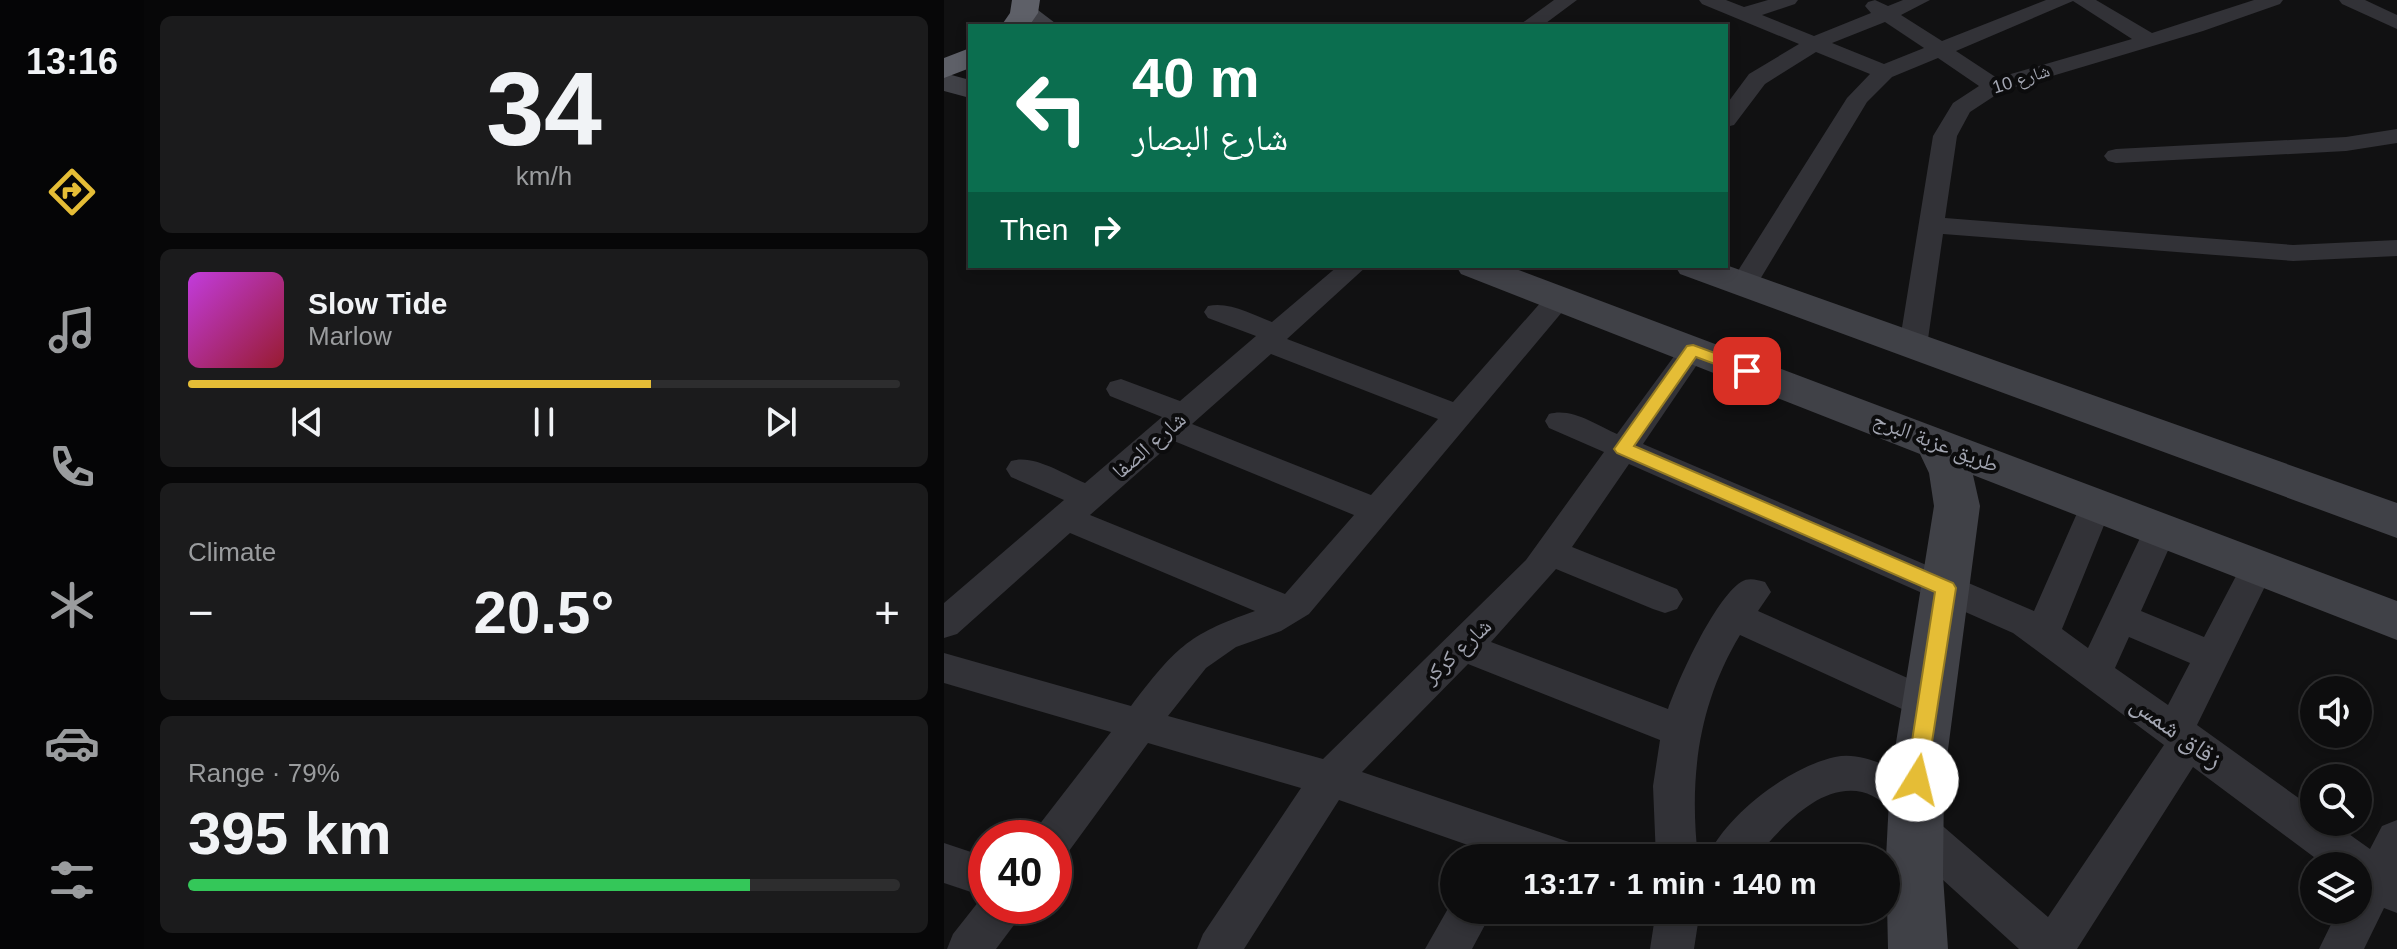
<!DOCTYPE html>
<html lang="en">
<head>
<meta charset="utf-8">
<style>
	body { margin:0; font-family:Helvetica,"Noto Naskh Arabic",sans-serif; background:#1b1b1c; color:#f1f3f6; height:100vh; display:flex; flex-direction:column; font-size:30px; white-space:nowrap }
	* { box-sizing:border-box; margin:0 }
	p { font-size:26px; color:#9a9c9e }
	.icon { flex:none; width:44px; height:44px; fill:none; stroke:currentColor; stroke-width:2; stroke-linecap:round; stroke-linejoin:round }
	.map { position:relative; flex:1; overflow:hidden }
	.side { display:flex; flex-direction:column; gap:16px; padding:16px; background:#070708; width:800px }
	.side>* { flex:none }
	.hud { position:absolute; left:24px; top:24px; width:760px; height:244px; border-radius:0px; box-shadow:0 4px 12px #0003,0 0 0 2px #2d2d2e; background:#0b6e4f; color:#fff; overflow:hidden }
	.controls { position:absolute; left:1356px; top:676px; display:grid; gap:16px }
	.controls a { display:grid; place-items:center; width:72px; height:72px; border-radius:50%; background:#0d0d0e; box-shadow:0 4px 12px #0003,0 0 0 2px #2d2d2e; font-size:40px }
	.speed { position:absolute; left:24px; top:820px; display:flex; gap:16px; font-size:40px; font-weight:700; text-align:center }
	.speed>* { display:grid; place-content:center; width:104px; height:104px; border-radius:50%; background:#0d0d0e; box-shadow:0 4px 12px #0003,0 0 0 2px #2d2d2e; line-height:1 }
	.speed .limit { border:12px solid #d22; background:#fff; color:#111 }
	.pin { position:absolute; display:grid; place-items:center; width:68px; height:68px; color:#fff; margin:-34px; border-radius:16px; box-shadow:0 4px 12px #0006 }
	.me { position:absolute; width:88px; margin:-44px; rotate:9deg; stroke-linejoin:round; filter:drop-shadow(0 0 6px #0008) }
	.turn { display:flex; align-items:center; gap:28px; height:168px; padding:0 32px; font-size:36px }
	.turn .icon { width:104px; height:104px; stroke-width:2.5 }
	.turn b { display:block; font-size:56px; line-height:68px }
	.then { display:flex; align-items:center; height:76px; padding:0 32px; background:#0003; gap:16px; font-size:30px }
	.big { font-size:60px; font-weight:700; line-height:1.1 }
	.side .tile { flex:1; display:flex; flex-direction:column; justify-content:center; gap:12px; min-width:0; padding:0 28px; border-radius:12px; background:#1b1b1c }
	.side .dial { align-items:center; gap:0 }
	.dial b { font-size:104px; line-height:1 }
	.song { display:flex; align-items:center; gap:24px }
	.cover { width:96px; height:96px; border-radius:12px; background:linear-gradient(135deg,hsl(290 70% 55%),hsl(350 70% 35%)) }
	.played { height:8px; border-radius:4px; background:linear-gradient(90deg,#e5bd36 65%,#2d2d2e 65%) }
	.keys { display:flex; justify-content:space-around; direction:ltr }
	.heat { display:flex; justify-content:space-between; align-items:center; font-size:44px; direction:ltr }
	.charge { height:12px; border-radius:6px; background:linear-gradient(90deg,#34c759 79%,#2d2d2e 0) }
	.trip { position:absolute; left:496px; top:844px; width:460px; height:80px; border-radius:40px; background:#0d0d0e; box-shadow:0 4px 12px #0003,0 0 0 2px #2d2d2e; font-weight:700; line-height:80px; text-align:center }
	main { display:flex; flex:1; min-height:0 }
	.tabs { display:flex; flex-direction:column; width:144px; justify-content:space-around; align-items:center; background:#050506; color:#9a9c9e }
	.tabs .icon { width:56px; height:56px }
	.tabs .current { color:#e5bd36 }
	.tabs b { font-size:36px; color:#f1f3f6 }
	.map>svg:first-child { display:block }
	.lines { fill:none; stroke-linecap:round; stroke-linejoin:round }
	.street { fill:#323237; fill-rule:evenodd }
	.secondary { fill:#404147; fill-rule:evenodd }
	.highway { fill:#5e6068; fill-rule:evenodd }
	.route { fill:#e5bd36; stroke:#957b23; stroke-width:2 }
	.labels { text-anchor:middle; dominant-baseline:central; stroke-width:8; stroke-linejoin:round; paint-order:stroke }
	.far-street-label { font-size:18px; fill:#a3a6b2; stroke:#0c0c0d }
	.street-label { font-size:22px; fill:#a3a6b2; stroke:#0c0c0d }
	.near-street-label { font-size:26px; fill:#a3a6b2; stroke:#0c0c0d }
</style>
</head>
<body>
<main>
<nav class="tabs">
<b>13:16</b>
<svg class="icon current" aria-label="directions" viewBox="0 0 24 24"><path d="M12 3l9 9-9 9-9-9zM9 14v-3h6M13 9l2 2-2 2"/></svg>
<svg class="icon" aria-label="music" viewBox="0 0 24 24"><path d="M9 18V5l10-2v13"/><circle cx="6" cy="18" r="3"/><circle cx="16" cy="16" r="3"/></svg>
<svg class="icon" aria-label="phone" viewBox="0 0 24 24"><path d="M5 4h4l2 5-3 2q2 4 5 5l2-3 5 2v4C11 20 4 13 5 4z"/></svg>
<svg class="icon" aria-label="climate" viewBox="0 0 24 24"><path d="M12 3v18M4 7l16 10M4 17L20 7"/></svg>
<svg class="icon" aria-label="car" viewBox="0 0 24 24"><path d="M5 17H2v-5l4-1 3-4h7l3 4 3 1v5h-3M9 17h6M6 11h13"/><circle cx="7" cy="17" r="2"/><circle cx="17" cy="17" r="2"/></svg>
<svg class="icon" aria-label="filters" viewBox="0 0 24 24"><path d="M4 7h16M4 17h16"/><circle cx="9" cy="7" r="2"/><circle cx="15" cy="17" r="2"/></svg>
</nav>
<section class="side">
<div class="tile dial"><b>34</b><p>km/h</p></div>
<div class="tile">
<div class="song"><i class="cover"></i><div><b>Slow Tide</b><p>Marlow</p></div></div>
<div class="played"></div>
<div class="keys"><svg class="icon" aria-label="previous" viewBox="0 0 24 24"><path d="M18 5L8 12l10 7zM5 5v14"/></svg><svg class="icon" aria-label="pause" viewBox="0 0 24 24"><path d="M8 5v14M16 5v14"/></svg><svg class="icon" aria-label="next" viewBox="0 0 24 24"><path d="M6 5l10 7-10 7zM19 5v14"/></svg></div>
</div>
<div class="tile"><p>Climate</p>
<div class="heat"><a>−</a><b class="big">20.5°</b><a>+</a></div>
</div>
<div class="tile"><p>Range · 79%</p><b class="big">395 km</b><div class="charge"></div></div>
</section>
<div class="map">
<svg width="1453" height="949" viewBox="0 0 1453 949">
	<rect width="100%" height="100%" fill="#111112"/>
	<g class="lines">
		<path class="street" d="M610 0H633L598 26H574Z
			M755 0H782L800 7 824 0H854L851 4 818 15 870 36 927 13 921 6 924 2 931 0 944 6 959 0H986L957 15 998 41 1102 0H1152L1208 33 1310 0H1339L1336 4 1259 31 1058 91 1026 112 1013 136 1001 218 1349 245 1453 240V256L1349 261 999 234 983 346 979 352 969 355 959 352 955 346 989 136 1009 103 1035 86 994 58 948 77 923 102 809 291H789L785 285 903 98 926 74 872 52 821 84 790 125 782 127V105L805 74 855 44 758 4ZM1129 1 1188 39 1053 78 1012 51ZM941 22 980 48 940 64 888 43Z
			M1395 0H1421L1453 15V29L1398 4Z
			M1453 129V143L1402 151 1172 163 1164 161 1160 156 1164 151 1172 149 1402 137Z
			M394 266H423L343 339 509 402 605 293 615 291 625 293 629 299 365 614 337 631 292 647 262 668 224 716 379 759 582 560 660 452 605 428 601 421 605 414C627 407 653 425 673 434L739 344 749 341 759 344 763 350 699 444 1090 611 1141 495 1153 491 1165 495 1169 503 1118 629 1144 648 1205 519 1217 516 1229 519 1234 528 1197 611 1260 637 1302 557 1314 553 1326 557 1331 566 1253 725 1370 809V822H1388L1426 849 1438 826 1453 820V913L1440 908 1420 949H1375L1394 910H1414V866H1382L1249 767 1133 949H1075L955 840 949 827 955 815C944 807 932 795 918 792 874 783 837 829 811 858H763C782 815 845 767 891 757 910 753 927 760 945 766 964 773 983 785 991 804L986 815 1104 917 1220 745 1069 633 685 464 628 547 733 589 739 599 733 609 721 613 709 609 612 569 547 642 724 709C735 678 770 600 797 582 805 577 813 580 821 582L827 592 814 611 997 693 1003 704 997 715 984 720 971 715 796 635C754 705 745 778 754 858H712L709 786 716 740 524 664 418 772 631 844 637 858H561L395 800 300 949H253L259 934 357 788 204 743 125 851 110 857V838H89L95 825 167 732 0 683V653L187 706C231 649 242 635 311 611L126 533 13 634 0 638V603L120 500 67 477 62 469 67 461C90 454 119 474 141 483L218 417 166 396 162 389 166 382 177 379 236 401 312 336 264 318 260 312 264 306C285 301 309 315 328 322ZM327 354 494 419 427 495 248 424ZM230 441 410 515 341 594 146 515ZM1185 637 1246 663 1224 705 1171 668Z
			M0 843 42 857V906H80L73 921 52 949H3L9 934 39 896 0 883Z
			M510 898V910H549L528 949H481Z
			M712 910H756L750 949H706Z"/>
		<path class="secondary" d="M80 5 90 7 115 26H82L66 13 70 7Z
			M0 73 26 80V98L0 91Z
			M782 265 1453 503V538L736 274 731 266Z
			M512 266H564L1453 601V640L1029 475 1036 506 1000 780 999 876 1004 949H944L942 858 946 780 990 506 985 473 976 454 517 274Z"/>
		<path class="highway" d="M68 0H96L94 13 85 26H57L66 13Z
			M26 48V68L0 78V58Z"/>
	</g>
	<path class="route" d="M749 345 809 367 811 371 803 376 752 357 690 446 1009 583 1012 588 981 787 973 790 965 787 962 780 991 592 673 453 670 449 743 346Z"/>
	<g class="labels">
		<g class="far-street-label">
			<text transform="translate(1077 79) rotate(-18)">شارع 10</text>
		</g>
		<g class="street-label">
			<text transform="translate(992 442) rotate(21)">طريق عزبة البرج</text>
			<text transform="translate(205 445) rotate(-41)">شارع الصفا</text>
			<text transform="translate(513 651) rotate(-43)">شارع كركر</text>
		</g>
		<g class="near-street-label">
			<text transform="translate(1233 731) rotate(36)">زقاق شمس</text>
		</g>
	</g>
</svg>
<div class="controls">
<a><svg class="icon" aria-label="sound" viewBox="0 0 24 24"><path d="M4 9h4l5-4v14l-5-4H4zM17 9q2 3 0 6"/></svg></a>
<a><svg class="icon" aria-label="search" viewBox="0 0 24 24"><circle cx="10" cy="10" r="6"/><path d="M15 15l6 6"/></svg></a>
<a><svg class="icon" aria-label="layers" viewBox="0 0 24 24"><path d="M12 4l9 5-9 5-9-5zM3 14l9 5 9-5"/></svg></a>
</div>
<div class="speed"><div class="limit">40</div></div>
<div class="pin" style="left:803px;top:371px;background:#d93025"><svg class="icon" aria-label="arrive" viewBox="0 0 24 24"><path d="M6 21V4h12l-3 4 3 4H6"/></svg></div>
<svg class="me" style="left:973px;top:780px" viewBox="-20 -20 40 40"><circle r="19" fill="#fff"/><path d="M0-13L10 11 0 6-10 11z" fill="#e5bd36"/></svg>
<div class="trip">13:17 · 1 min · 140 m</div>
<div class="hud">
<div class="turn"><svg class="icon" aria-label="left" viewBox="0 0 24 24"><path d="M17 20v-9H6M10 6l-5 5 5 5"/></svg><div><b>40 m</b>شارع البصار</div></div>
<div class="then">Then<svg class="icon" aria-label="right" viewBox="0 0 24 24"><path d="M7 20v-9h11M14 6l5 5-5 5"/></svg></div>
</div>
</div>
</main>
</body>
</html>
